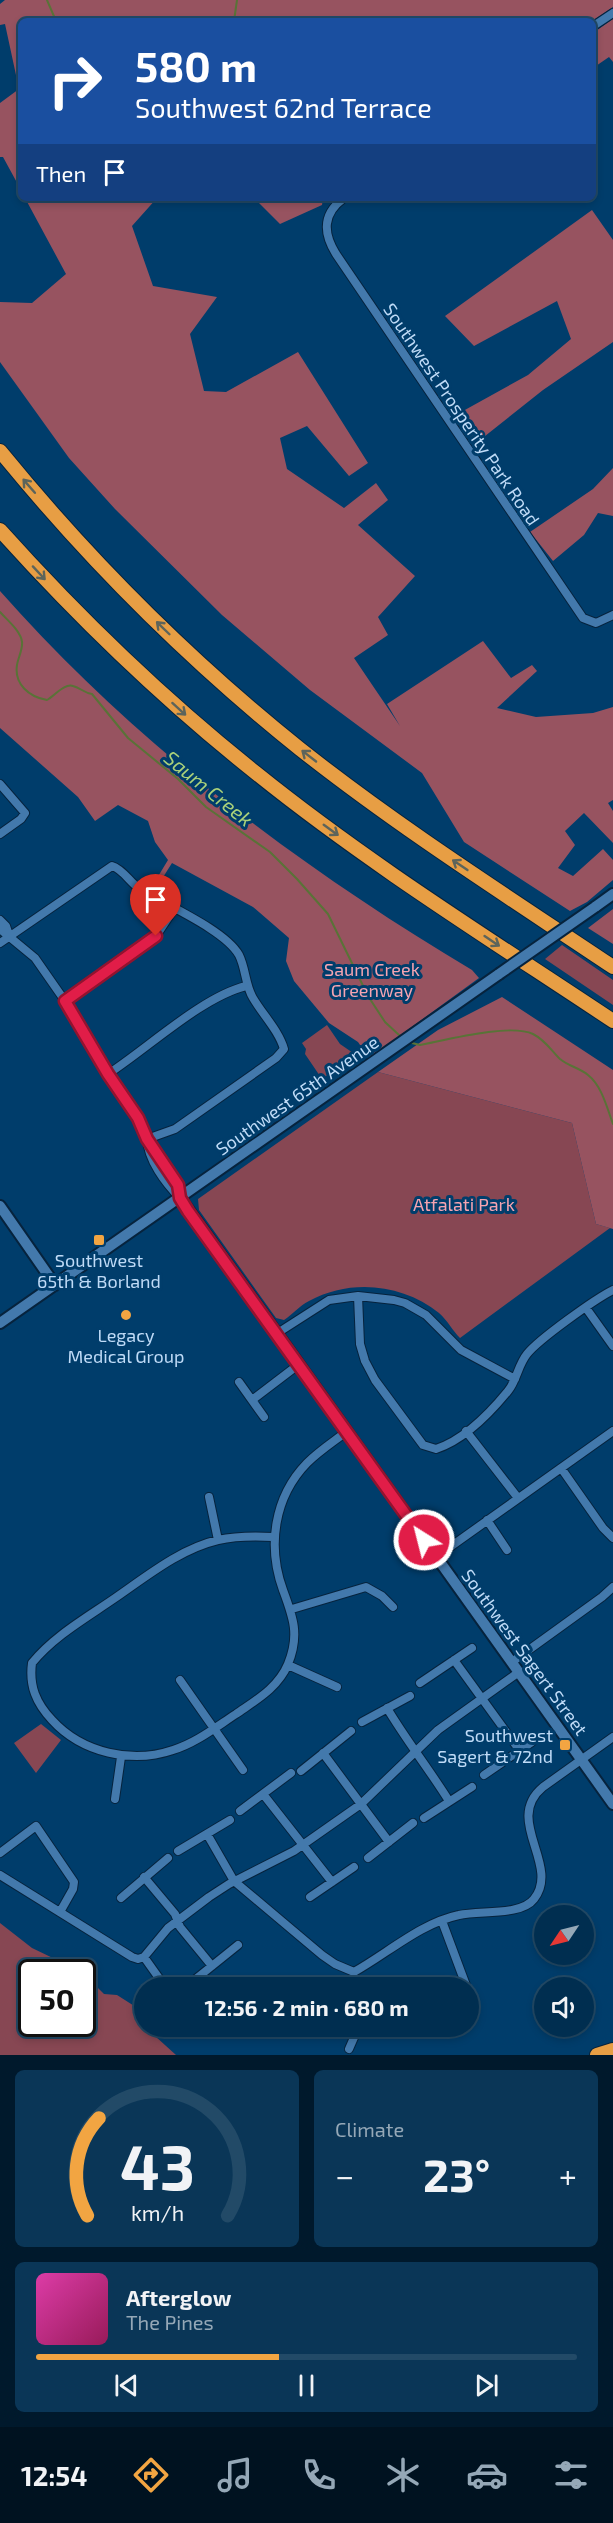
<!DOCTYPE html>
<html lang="en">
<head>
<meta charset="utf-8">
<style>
	body { margin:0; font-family:"Exo 2",sans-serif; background:#0a3657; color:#f1f3f6; height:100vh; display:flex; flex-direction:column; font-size:22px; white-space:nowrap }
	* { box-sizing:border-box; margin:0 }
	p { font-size:20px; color:#95a8b7 }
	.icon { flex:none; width:33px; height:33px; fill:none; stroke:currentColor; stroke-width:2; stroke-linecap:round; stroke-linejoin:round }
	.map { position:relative; height:2055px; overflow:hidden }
	.drawer { display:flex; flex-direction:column; gap:15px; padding:15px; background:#00192c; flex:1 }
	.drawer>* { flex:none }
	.top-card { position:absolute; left:18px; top:18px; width:578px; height:183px; border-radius:9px; box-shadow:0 3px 9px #0003,0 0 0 2px #224a67; background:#1a4fa0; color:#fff; overflow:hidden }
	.needle { width:39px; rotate:235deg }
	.controls { position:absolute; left:534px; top:1905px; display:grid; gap:12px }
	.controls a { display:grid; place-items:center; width:60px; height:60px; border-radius:50%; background:#002e50; box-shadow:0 3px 9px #0003,0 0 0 2px #224a67; font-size:30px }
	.speed { position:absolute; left:18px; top:1959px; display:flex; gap:12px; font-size:30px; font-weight:700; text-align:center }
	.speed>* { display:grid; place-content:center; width:78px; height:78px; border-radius:50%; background:#002e50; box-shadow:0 3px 9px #0003,0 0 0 2px #224a67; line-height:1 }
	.speed .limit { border:3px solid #111; border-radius:9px; background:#fff; color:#111 }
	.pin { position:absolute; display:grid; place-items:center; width:51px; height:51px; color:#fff; margin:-62px -26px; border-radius:50% 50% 50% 0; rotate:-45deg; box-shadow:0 0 6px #0007 }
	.pin .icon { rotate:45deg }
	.me { position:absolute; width:66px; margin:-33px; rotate:324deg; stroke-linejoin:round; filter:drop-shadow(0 0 4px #0008) }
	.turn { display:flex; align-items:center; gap:21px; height:126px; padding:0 18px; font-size:27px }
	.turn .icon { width:78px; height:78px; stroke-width:2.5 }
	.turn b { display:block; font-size:42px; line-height:51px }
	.then { display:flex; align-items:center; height:57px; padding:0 18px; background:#0003; gap:12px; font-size:22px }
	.big { font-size:45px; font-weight:700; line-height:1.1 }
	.drawer .card { flex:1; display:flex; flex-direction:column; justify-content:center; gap:9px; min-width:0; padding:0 21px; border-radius:9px; background:#0a3657 }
	.drawer .dial { align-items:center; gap:0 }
	.dial svg { height:156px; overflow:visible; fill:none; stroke:#224a67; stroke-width:7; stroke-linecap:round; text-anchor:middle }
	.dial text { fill:#f1f3f6; stroke:none }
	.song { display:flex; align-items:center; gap:18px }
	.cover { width:72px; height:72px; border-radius:9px; background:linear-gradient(135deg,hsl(320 70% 55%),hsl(330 70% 35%)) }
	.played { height:6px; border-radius:3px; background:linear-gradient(90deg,#f2a542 45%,#224a67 45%) }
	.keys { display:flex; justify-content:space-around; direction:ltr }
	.heat { display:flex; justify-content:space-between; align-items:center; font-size:33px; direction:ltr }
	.drawer .tiles { flex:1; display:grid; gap:15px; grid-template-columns:1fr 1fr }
	.card:last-child { grid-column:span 2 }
	.trip { position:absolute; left:134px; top:1977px; width:345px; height:60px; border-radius:30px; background:#002e50; box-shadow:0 3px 9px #0003,0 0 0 2px #224a67; font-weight:700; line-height:60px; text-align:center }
	.tab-bar { display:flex; height:96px; justify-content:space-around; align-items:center; background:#001220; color:#95a8b7 }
	.tab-bar .icon { width:42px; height:42px }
	.tab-bar .current { color:#f2a542 }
	.tab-bar b { font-size:27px; color:#f1f3f6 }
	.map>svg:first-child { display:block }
	.green { fill:#874753 }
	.forest { fill:#975360 }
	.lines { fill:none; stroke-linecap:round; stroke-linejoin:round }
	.stream { stroke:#597337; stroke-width:2 }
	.street-casing { stroke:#06233d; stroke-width:10 }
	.secondary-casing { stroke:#06233d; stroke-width:14 }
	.highway-casing { stroke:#06233d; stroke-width:16 }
	.street { stroke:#4379ac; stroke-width:8 }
	.secondary { stroke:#4379ac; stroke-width:10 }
	.highway { stroke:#e79e44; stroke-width:14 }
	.secondary-bridge-casing { stroke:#06233d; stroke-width:14; stroke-linecap:butt }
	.secondary-bridge { stroke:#4379ac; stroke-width:10 }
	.oneway { stroke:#5c645b }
	.route-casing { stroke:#92132f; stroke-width:15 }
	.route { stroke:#e11d48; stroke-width:10 }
	.poi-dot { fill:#f2a542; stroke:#003d6b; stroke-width:2 }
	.labels { text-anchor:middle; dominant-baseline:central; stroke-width:6; stroke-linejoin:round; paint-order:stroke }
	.street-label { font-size:18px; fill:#bfdbf7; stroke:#003d6b }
	.park-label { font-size:18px; fill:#f5a4b1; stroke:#003d6b }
	.poi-label { font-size:18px; fill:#bfdbf7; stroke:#003d6b }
	.water-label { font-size:20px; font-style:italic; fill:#a9d17a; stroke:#003d6b }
</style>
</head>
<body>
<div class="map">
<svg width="613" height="2055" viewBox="0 0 613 2055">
	<rect width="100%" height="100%" fill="#003d6b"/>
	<path class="green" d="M562 945 613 980V1005L545 959Z
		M327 1025 340 1044 356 1055 322 1079 305 1054 306 1049 302 1043Z
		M378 1072 572 1123 596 1224 610 1228 460 1338C452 1330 448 1321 439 1313 403 1284 351 1278 309 1301 299 1306 293 1314 284 1320L276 1318 199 1210 198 1199Z
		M41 1724 61 1740 36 1773 14 1743Z
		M0 1923 32 1948 82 1972H32V2024H82L83 1973 104 1994 117 1995 139 2009 144 2026 176 2055H0Z"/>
	<path class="forest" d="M5 0H613V7L592 21H21V190L3 157H0V103L19 89 5 24 0 25V4Z
		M613 19V62L609 57 593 68V33Z
		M25 198H157L132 226 153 286 217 297 190 334 204 391 226 392 298 352 368 463 349 476 307 426 280 438 287 469 344 508 376 483 388 500 358 525 415 576 378 617 388 635 354 658 400 726 387 704 483 641 511 678 532 665 537 671 497 708 536 717 593 713 613 707V800L608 803 613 811V843L584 813 565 831 575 845 558 868 573 876 603 849 613 860V880L587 902 570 911 464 842 422 773 310 690 222 615 115 509 69 458 0 362V302L32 303 66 274Z
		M254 198H323L322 205 280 224Z
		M592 210 613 240V342L543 390 475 444 454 416 528 375 571 339 557 301 474 346 445 316Z
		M613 468V516L598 513 584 535 553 561 530 532 593 489Z
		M0 591C134 743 299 867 472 970L479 978 369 1058 358 1042 329 1023 294 981 286 961 289 938 253 907 172 863 155 890 151 888 168 860 155 842 148 821 118 805 95 821 78 797 0 728Z
		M613 909V944L588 928Z
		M502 997 613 1070V1229L596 1224 572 1123 378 1072 438 1030Z"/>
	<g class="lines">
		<path class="stream" d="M47 0 56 21
			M234 21 237 0
			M0 612C7 620 21 631 22 642 23 649 18 658 17 665 14 684 29 697 47 700 54 696 65 683 73 686 81 688 84 693 92 694L128 738 178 779 206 807 270 852 297 879 328 914 368 996 385 1022 399 1035
			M412 1043 420 1045C446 1040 510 1023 533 1034 545 1040 551 1050 560 1059 568 1066 580 1068 588 1075 602 1086 607 1108 613 1124"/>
		<g class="street-casing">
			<path id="street" d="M592 27 613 13
				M344 198C322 214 323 233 336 254L583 618 596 623 613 615
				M0 784 25 813 21 819 0 834
				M0 920 6 926 9 935
				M0 929 35 958 65 1001 108 1074 138 1118 147 1139 178 1185 180 1198
				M0 943 112 866C123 869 130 883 140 889 166 905 225 930 239 955 246 969 245 985 253 998 263 1015 279 1031 284 1049L276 1058 175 1129 147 1139
				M65 1001 156 936 174 909
				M108 1074C148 1048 202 997 246 986
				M147 1139C148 1160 165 1183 180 1198
				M358 1296 360 1344 365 1361 375 1380 423 1445 436 1449C464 1440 490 1413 508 1391 517 1380 518 1365 527 1354 539 1339 595 1299 613 1290
				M586 1308 613 1346
				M276 1334 329 1300 358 1296 394 1300 405 1303 426 1315 461 1350 515 1379
				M239 1382 264 1417
				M252 1400 298 1365
				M466 1431 518 1498
				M561 1468 603 1528 613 1538
				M209 1497 218 1540
				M487 1520 507 1550
				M273 1537C255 1536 236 1536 218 1540 180 1549 147 1576 115 1598 86 1618 54 1636 32 1663 29 1686 36 1703 52 1720 82 1753 132 1764 173 1750 196 1743 216 1727 236 1714 256 1700 278 1688 288 1664 300 1635 293 1617 283 1590 267 1546 274 1497 307 1463 319 1451 333 1442 346 1432
				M436 1557 613 1431
				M292 1609 366 1587 382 1596 393 1607
				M454 1660 520 1751
				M512 1662 602 1597 613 1587
				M288 1665 337 1687
				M180 1680 243 1770
				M420 1683 472 1648
				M387 1708C406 1740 429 1769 449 1801
				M362 1722 410 1696
				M323 1753 389 1842
				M301 1771 351 1731
				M484 1775 532 1742
				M263 1794 332 1882
				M115 1799 121 1757
				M240 1811 291 1773
				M424 1818 472 1787
				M207 1834 234 1881 322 1955 335 1964 354 1972C388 1953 421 1923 459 1915 480 1910 521 1916 534 1899 561 1865 503 1820 543 1787L613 1737
				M178 1851 230 1820
				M0 1853 36 1826 74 1882 73 1889 60 1912
				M368 1858 413 1823
				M0 1875 132 1957 138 1959 144 1957 168 1928 209 1897 229 1884 294 1851 361 1804 438 1730 519 1672
				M144 1877 175 1914 180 1927 212 1966
				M310 1897 354 1867
				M121 1898 168 1858
				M442 1921 467 1988
				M144 1957 166 1988
				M354 1972 356 1988
				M192 1982 238 1945
				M468 1991 473 2005
				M349 2049 359 2026"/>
		</g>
		<g class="secondary-casing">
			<path id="secondary" d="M595 907 613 894
				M180 1198 613 1804
				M0 1206 55 1285
				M0 1323 499 974"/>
		</g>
		<g class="highway-casing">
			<path id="highway" d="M0 451C89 560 190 661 300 749 400 828 507 896 613 967
				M0 530C79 618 163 699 256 773 369 864 493 941 613 1021
				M597 2055 613 2050"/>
		</g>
		<use href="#street" class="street"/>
		<use href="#secondary" class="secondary"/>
		<use href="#highway" class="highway"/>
		<g class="secondary-bridge-casing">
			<path id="secondary-bridge" d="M499 974 595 907"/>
		</g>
		<use href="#secondary-bridge" class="secondary-bridge"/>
	</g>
	<defs><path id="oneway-shaft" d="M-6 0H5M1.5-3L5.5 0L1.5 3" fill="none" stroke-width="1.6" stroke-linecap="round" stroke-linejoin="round" transform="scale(1.5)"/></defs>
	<g class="oneway">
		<use href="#oneway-shaft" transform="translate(29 486) rotate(-131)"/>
		<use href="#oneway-shaft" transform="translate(39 573) rotate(47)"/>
		<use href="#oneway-shaft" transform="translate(163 628) rotate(-136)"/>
		<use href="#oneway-shaft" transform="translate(179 709) rotate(42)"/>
		<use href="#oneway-shaft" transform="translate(309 756) rotate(-142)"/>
		<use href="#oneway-shaft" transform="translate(331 830) rotate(36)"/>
		<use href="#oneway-shaft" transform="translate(460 865) rotate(-146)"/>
		<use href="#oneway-shaft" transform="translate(492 941) rotate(34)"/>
	</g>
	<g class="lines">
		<g class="route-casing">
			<path id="route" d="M156 936 65 1001 108 1074 138 1118 147 1139 178 1185 180 1198 188 1211 424 1540"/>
		</g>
		<use href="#route" class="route"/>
	</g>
	<g class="poi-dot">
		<rect x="93" y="1234" width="12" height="12" rx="3"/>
		<circle cx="126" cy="1315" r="6"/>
		<rect x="559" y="1739" width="12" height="12" rx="3"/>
	</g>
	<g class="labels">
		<g class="street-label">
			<text transform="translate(462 414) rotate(56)">Southwest Prosperity Park Road</text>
			<text transform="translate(297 1095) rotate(-35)">Southwest 65th Avenue</text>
			<text transform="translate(525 1652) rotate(54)">Southwest Sagert Street</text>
		</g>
		<g class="park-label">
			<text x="372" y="969">Saum Creek<tspan x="372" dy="21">Greenway</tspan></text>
			<text x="464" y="1204">Atfalati Park</text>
		</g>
		<g class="poi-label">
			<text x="99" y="1260">Southwest<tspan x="99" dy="21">65th &amp; Borland</tspan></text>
			<text x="126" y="1335">Legacy<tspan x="126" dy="21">Medical Group</tspan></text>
			<text x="553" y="1735" text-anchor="end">Southwest<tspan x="553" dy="21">Sagert &amp; 72nd</tspan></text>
		</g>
		<g class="water-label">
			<text transform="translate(209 788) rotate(39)">Saum Creek</text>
		</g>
	</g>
</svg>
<div class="controls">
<a><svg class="needle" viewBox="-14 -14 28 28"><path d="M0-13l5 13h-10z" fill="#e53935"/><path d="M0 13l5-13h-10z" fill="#95a8b7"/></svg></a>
<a><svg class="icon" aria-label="sound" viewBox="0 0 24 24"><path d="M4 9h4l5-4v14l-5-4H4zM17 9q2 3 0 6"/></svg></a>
</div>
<div class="speed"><div class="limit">50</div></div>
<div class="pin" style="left:156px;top:936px;background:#d93025"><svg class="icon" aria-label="arrive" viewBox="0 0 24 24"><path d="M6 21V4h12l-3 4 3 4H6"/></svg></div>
<svg class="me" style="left:424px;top:1540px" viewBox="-20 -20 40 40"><circle r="17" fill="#e11d48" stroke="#fff" stroke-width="3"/><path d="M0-11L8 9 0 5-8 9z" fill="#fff"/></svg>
<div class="trip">12:56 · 2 min · 680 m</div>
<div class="top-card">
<div class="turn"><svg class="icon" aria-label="right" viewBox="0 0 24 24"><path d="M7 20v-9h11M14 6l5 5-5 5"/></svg><div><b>580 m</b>Southwest 62nd Terrace</div></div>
<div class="then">Then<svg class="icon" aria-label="arrive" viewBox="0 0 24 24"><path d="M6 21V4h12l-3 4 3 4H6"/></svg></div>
</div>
</div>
<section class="drawer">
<div class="tiles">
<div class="card dial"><svg viewBox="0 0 100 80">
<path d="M14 69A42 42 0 1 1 86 69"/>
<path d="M14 69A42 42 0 0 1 20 19" stroke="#f2a542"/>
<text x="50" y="56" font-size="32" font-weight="700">43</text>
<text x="50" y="72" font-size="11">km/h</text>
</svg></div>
<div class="card"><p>Climate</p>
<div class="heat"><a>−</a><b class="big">23°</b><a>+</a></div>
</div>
<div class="card">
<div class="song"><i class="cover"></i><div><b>Afterglow</b><p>The Pines</p></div></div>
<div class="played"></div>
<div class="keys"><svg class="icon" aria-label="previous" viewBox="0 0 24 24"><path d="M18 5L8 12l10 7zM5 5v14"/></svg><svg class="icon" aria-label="pause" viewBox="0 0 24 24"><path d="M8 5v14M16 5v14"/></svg><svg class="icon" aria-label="next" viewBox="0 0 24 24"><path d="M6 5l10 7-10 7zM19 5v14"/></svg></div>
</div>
</div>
</section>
<nav class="tab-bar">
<b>12:54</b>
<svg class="icon current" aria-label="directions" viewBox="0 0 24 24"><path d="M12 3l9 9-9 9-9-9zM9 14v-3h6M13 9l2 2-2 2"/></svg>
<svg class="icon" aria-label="music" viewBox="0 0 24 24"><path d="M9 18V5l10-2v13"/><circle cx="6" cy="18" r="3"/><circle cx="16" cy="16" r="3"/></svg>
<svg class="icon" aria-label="phone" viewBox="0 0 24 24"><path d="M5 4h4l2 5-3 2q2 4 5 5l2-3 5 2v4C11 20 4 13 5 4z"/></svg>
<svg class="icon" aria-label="climate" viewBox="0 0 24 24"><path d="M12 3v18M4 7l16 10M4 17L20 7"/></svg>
<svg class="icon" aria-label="car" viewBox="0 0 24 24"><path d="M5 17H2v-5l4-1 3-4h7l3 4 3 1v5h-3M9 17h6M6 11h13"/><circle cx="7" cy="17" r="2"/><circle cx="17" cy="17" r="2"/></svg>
<svg class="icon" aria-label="filters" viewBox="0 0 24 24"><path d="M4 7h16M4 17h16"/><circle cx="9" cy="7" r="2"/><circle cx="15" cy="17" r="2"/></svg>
</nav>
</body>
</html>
